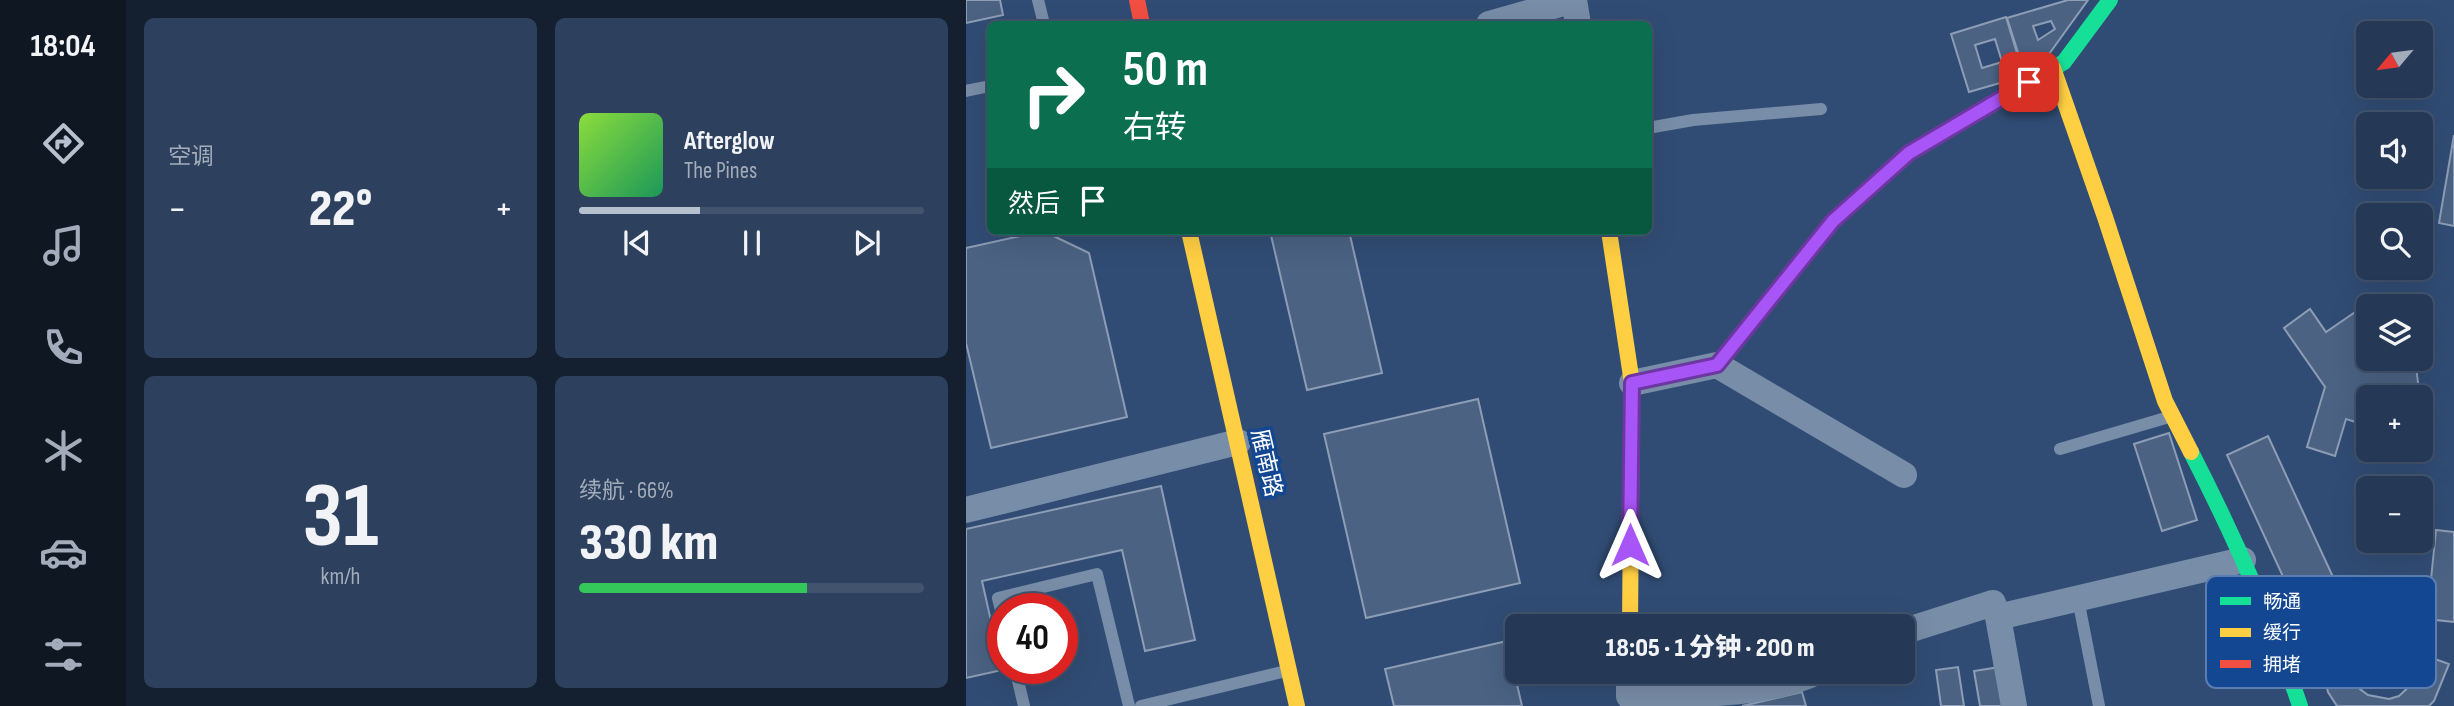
<!DOCTYPE html>
<html lang="zh">
<head>
<meta charset="utf-8">
<style>
	body { margin:0; font-family:"Sofia Sans Condensed","Noto Sans SC",sans-serif; background:#2d405d; color:#f1f3f6; height:100vh; display:flex; flex-direction:column; font-size:26px; white-space:nowrap }
	* { box-sizing:border-box; margin:0 }
	p { font-size:23px; color:#a3acba }
	.icon { flex:none; width:38px; height:38px; fill:none; stroke:currentColor; stroke-width:2; stroke-linecap:round; stroke-linejoin:round }
	.map { position:relative; flex:1; overflow:hidden }
	.sheet { display:flex; flex-direction:column; gap:18px; padding:18px; background:#141f30; width:840px }
	.sheet>* { flex:none }
	.hud { position:absolute; left:21px; top:21px; width:665px; height:214px; border-radius:10px; box-shadow:0 7px 28px #0002,0 0 0 2px #42536d; background:#0b6e4f; color:#fff; overflow:hidden }
	.needle { width:46px; rotate:241deg }
	.buttons { position:absolute; left:1390px; top:21px; display:grid; gap:14px }
	.buttons a { display:grid; place-items:center; width:77px; height:77px; border-radius:10px; background:#253957; box-shadow:0 7px 28px #0002,0 0 0 2px #42536d; font-size:35px }
	.speed { position:absolute; left:21px; top:593px; display:flex; gap:14px; font-size:35px; font-weight:700; text-align:center }
	.speed>* { display:grid; place-content:center; width:91px; height:91px; border-radius:50%; background:#253957; box-shadow:0 7px 28px #0002,0 0 0 2px #42536d; line-height:1 }
	.speed .limit { border:10px solid #d22; background:#fff; color:#111 }
	.pin { position:absolute; display:grid; place-items:center; width:60px; height:60px; color:#fff; margin:-30px; border-radius:14px; box-shadow:0 4px 10px #0006 }
	.me { position:absolute; width:77px; margin:-38px; rotate:0deg; stroke-linejoin:round; filter:drop-shadow(0 0 5px #0008) }
	.turn { display:flex; align-items:center; gap:24px; height:147px; padding:0 21px; font-size:32px }
	.turn .icon { width:91px; height:91px; stroke-width:2.5 }
	.turn b { display:block; font-size:49px; line-height:60px }
	.then { display:flex; align-items:center; height:66px; padding:0 21px; background:#0003; gap:14px; font-size:26px }
	.big { font-size:52px; font-weight:800; line-height:1.1 }
	.sheet .tile { flex:1; display:flex; flex-direction:column; justify-content:center; gap:10px; min-width:0; padding:0 24px; border-radius:10px; background:#2d405d }
	.sheet .dial { align-items:center; gap:0 }
	.dial b { font-size:91px; line-height:1 }
	.song { display:flex; align-items:center; gap:21px }
	.cover { width:84px; height:84px; border-radius:10px; background:linear-gradient(135deg,hsl(90 70% 55%),hsl(150 70% 35%)) }
	.played { height:7px; border-radius:4px; background:linear-gradient(90deg,#b7c0ce 35%,#42536d 35%) }
	.keys { display:flex; justify-content:space-around; direction:ltr }
	.heat { display:flex; justify-content:space-between; align-items:center; font-size:38px; direction:ltr }
	.charge { height:10px; border-radius:5px; background:linear-gradient(90deg,#34c759 66%,#42536d 0) }
	.sheet .tiles { flex:1; display:grid; gap:18px; grid-template-columns:repeat(2,1fr) }
	.trip { position:absolute; left:539px; top:614px; width:410px; height:70px; border-radius:10px; background:#253957; box-shadow:0 7px 28px #0002,0 0 0 2px #42536d; font-weight:800; line-height:70px; text-align:center }
	main { display:flex; flex:1; min-height:0 }
	.dock { display:flex; flex-direction:column; width:126px; justify-content:space-around; align-items:center; background:#0f1723; color:#a3acba }
	.dock .icon { width:49px; height:49px }
	.dock .selected { color:#b7c0ce }
	.dock b { font-size:32px; color:#f1f3f6 }
	.map>svg:first-child { display:block }
	.building { fill:#4b6283; stroke:#8d9db5; stroke-width:2; fill-rule:evenodd }
	.lines { fill:none; stroke-linecap:round; stroke-linejoin:round }
	.lane { stroke:#788da7; stroke-width:12 }
	.street { stroke:#788da7; stroke-width:26 }
	.fast { stroke:#16e098; stroke-width:16 }
	.slow { stroke:#ffcf43; stroke-width:16 }
	.jam { stroke:#f24e42; stroke-width:16 }
	.route-casing { stroke:#6d37a1; stroke-width:18 }
	.route { stroke:#a855f7; stroke-width:12 }
	.labels { text-anchor:middle; dominant-baseline:central; stroke-width:7; stroke-linejoin:round; paint-order:stroke }
	.street-label { font-size:23px; fill:#fff; stroke:#144791 }
	.key { fill:#144791; stroke:#5a7eb2; stroke-width:2 }
	.key-label { font-size:19px; fill:#fff }
</style>
</head>
<body>
<main>
<nav class="dock">
<b>18:04</b>
<svg class="icon selected" aria-label="directions" viewBox="0 0 24 24"><path d="M12 3l9 9-9 9-9-9zM9 14v-3h6M13 9l2 2-2 2"/></svg>
<svg class="icon" aria-label="music" viewBox="0 0 24 24"><path d="M9 18V5l10-2v13"/><circle cx="6" cy="18" r="3"/><circle cx="16" cy="16" r="3"/></svg>
<svg class="icon" aria-label="phone" viewBox="0 0 24 24"><path d="M5 4h4l2 5-3 2q2 4 5 5l2-3 5 2v4C11 20 4 13 5 4z"/></svg>
<svg class="icon" aria-label="climate" viewBox="0 0 24 24"><path d="M12 3v18M4 7l16 10M4 17L20 7"/></svg>
<svg class="icon" aria-label="car" viewBox="0 0 24 24"><path d="M5 17H2v-5l4-1 3-4h7l3 4 3 1v5h-3M9 17h6M6 11h13"/><circle cx="7" cy="17" r="2"/><circle cx="17" cy="17" r="2"/></svg>
<svg class="icon" aria-label="filters" viewBox="0 0 24 24"><path d="M4 7h16M4 17h16"/><circle cx="9" cy="7" r="2"/><circle cx="15" cy="17" r="2"/></svg>
</nav>
<section class="sheet">
<div class="tiles">
<div class="tile"><p>空调</p>
<div class="heat"><a>−</a><b class="big">22°</b><a>+</a></div>
</div>
<div class="tile">
<div class="song"><i class="cover"></i><div><b>Afterglow</b><p>The Pines</p></div></div>
<div class="played"></div>
<div class="keys"><svg class="icon" aria-label="previous" viewBox="0 0 24 24"><path d="M18 5L8 12l10 7zM5 5v14"/></svg><svg class="icon" aria-label="pause" viewBox="0 0 24 24"><path d="M8 5v14M16 5v14"/></svg><svg class="icon" aria-label="next" viewBox="0 0 24 24"><path d="M6 5l10 7-10 7zM19 5v14"/></svg></div>
</div>
<div class="tile dial"><b>31</b><p>km/h</p></div>
<div class="tile"><p>续航 · 66%</p><b class="big">330 km</b><div class="charge"></div></div>
</div>
</section>
<div class="map">
<svg width="1488" height="706" viewBox="0 0 1488 706">
	<rect width="100%" height="100%" fill="#314c74"/>
	<path class="building" d="M0 0H34L37 15 0 23Z
		M1102 0H1122L1078 61 1057 68 1041 18ZM1085 21 1089 29 1072 40 1067 26Z
		M1040 17 1058 76 1003 92 985 34ZM1029 39 1036 62 1016 68 1009 45Z
		M1488 135V226L1473 223Z
		M77 231 123 253 161 417 25 448 0 343V248Z
		M304 231H383L416 373 341 390Z
		M1395 308 1402 317V359H1449L1453 390 1429 393 1428 397H1402V426L1380 419 1369 456 1341 447 1359 387 1318 328 1344 309 1360 332Z
		M512 399 554 583 400 618 358 434Z
		M1203 433 1231 520 1196 531 1168 444Z
		M1302 436 1385 616 1344 635 1261 455Z
		M195 486 229 640 179 651 156 550 16 581 36 670 0 678V529Z
		M1470 530 1488 532V622L1461 619Z
		M541 641 556 706H428L419 669Z
		M1458 655 1483 664 1468 701 1463 706H1371L1362 692 1358 674 1382 662 1394 689 1402 695 1423 699 1433 696 1448 682Z
		M1040 666 1046 706H1014L1008 671Z
		M992 667 998 706H975L970 670Z
		M836 692 840 706H776Z"/>
	<g class="lines">
		<path class="lane" d="M72 0 78 24
			M0 91 24 86
			M682 128 727 120 855 109
			M1094 449 1203 417
			M1112 599 1133 706
			M37 619 32 598 131 574 163 706
			M49 668 58 706
			M175 706 320 671"/>
		<path class="street" d="M608 0 612 24
			M523 24 608 0
			M666 383 751 365 938 475
			M0 510 272 442
			M1032 617 1277 560
			M936 632 1027 603 1032 617 1048 706
			M663 672V696C721 694 798 697 851 672"/>
		<path class="fast" d="M751 365 867 221 943 153 1098 62 1144 0
			M1225 452C1267 534 1305 618 1334 706"/>
		<path class="slow" d="M1087 68 1139 217 1199 401 1225 452
			M223 231 331 706
			M643 231 666 383 664 626"/>
		<path class="jam" d="M171 0 176 24"/>
	</g>
	<g class="lines">
		<g class="route-casing">
			<path id="route" d="M664 545 666 383 751 365 867 221 943 153 1063 82"/>
		</g>
		<use href="#route" class="route"/>
	</g>
	<g class="labels">
		<g class="street-label">
			<text transform="translate(300 463) rotate(77)">雁南路</text>
		</g>
	</g>
	<rect x="1240" y="576" width="230" height="112" rx="10" class="key"/>
	<rect x="1254" y="597" width="31" height="8" fill="#16e098"/>
	<rect x="1254" y="628" width="31" height="9" fill="#ffcf43"/>
	<rect x="1254" y="660" width="31" height="8" fill="#f24e42"/>
	<g class="key-label">
		<text x="1297" y="608">畅通</text>
		<text x="1297" y="639">缓行</text>
		<text x="1297" y="671">拥堵</text>
	</g>
</svg>
<div class="buttons">
<a><svg class="needle" viewBox="-14 -14 28 28"><path d="M0-13l5 13h-10z" fill="#e53935"/><path d="M0 13l5-13h-10z" fill="#a3acba"/></svg></a>
<a><svg class="icon" aria-label="sound" viewBox="0 0 24 24"><path d="M4 9h4l5-4v14l-5-4H4zM17 9q2 3 0 6"/></svg></a>
<a><svg class="icon" aria-label="search" viewBox="0 0 24 24"><circle cx="10" cy="10" r="6"/><path d="M15 15l6 6"/></svg></a>
<a><svg class="icon" aria-label="layers" viewBox="0 0 24 24"><path d="M12 4l9 5-9 5-9-5zM3 14l9 5 9-5"/></svg></a>
<a>+</a>
<a>−</a>
</div>
<div class="speed"><div class="limit">40</div></div>
<div class="pin" style="left:1063px;top:82px;background:#d93025"><svg class="icon" aria-label="arrive" viewBox="0 0 24 24"><path d="M6 21V4h12l-3 4 3 4H6"/></svg></div>
<svg class="me" style="left:664px;top:545px" viewBox="-20 -20 40 40"><path d="M0-17L14 15 0 8-14 15z" fill="#a855f7" stroke="#fff" stroke-width="4"/></svg>
<div class="trip">18:05 · 1 分钟 · 200 m</div>
<div class="hud">
<div class="turn"><svg class="icon" aria-label="right" viewBox="0 0 24 24"><path d="M7 20v-9h11M14 6l5 5-5 5"/></svg><div><b>50 m</b>右转</div></div>
<div class="then">然后<svg class="icon" aria-label="arrive" viewBox="0 0 24 24"><path d="M6 21V4h12l-3 4 3 4H6"/></svg></div>
</div>
</div>
</main>
</body>
</html>
